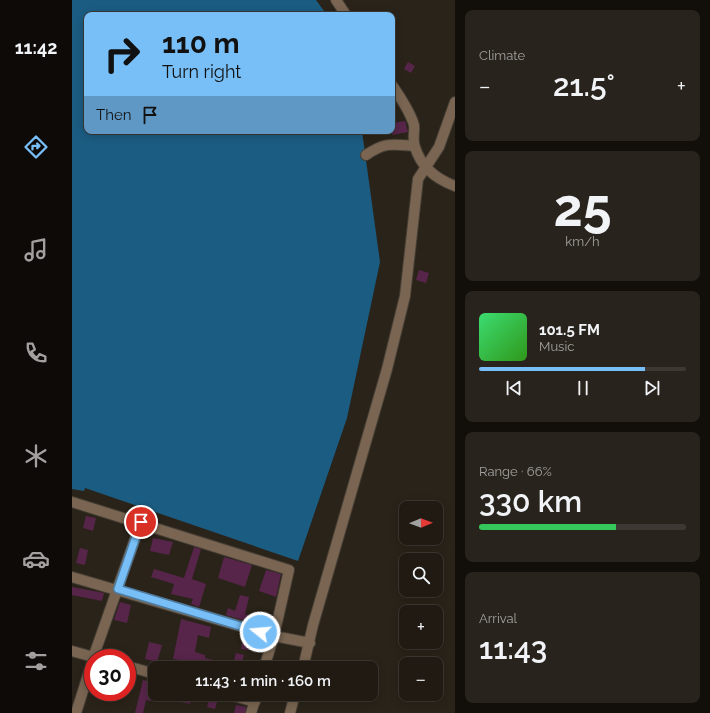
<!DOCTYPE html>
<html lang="en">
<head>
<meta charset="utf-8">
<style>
	body { margin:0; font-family:Raleway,sans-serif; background:#28231c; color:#f1f3f6; height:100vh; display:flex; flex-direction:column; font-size:15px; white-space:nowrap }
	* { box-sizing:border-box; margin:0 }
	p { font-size:13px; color:#a2a1a0 }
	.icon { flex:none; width:22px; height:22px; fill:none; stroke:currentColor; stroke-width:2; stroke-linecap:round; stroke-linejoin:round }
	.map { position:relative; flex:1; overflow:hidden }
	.side { display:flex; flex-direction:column; gap:10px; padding:10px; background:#120e0a; width:255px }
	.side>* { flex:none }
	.guide { position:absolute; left:12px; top:12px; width:311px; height:122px; border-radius:8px; box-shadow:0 2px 10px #0003,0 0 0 1px #3d3833; background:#78bff7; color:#111; overflow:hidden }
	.needle { width:26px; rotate:89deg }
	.fabs { position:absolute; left:327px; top:501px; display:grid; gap:8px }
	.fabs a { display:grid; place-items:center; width:44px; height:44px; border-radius:8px; background:#201a13; box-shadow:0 2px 10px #0003,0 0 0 1px #3d3833; font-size:20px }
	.speed { position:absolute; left:12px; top:649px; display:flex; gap:8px; font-size:20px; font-weight:700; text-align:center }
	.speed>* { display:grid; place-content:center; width:52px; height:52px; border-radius:50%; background:#201a13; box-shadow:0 2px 10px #0003,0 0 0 1px #3d3833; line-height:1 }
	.speed .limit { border:6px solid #d22; background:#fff; color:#111 }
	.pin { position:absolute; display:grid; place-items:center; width:34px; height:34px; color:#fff; margin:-17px; border:2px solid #fff; border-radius:50%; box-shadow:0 1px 4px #0007 }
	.me { position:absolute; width:44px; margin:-22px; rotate:287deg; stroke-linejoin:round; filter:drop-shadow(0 0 3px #0008) }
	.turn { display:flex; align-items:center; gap:14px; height:84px; padding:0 12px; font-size:18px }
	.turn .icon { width:52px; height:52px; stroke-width:2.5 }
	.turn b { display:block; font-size:28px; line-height:34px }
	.then { display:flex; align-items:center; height:38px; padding:0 12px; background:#0003; gap:8px; font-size:15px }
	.big { font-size:30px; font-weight:600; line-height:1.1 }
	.side .widget { flex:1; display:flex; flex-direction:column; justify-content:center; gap:6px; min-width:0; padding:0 14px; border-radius:8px; background:#28231c }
	.side .dial { align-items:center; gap:0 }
	.dial b { font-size:52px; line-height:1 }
	.song { display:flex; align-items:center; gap:12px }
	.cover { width:48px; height:48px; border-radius:6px; background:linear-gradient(135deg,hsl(140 70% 55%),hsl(110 70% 35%)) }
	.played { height:4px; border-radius:2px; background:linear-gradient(90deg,#78bff7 80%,#3d3833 80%) }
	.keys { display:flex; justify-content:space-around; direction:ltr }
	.heat { display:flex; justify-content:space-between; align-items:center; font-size:22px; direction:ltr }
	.charge { height:6px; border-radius:3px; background:linear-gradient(90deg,#34c759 66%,#3d3833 0) }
	.trip { position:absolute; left:76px; top:661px; width:230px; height:40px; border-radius:8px; background:#201a13; box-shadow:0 2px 10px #0003,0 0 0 1px #3d3833; font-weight:600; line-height:40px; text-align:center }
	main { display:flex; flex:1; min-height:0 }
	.tabs { display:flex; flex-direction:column; width:72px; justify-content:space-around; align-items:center; background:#0d0a08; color:#a2a1a0 }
	.tabs .icon { width:28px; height:28px }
	.tabs .current { color:#78bff7 }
	.tabs b { font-size:18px; color:#f1f3f6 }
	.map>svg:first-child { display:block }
	.water { fill:#1b5c82 }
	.building { fill:#57254a }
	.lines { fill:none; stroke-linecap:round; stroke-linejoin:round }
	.minor-casing { stroke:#463f36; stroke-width:12 }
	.minor { stroke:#796551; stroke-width:10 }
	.route-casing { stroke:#4e7ca1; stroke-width:10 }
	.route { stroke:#78bff7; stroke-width:7 }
</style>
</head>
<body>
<main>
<nav class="tabs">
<b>11:42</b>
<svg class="icon current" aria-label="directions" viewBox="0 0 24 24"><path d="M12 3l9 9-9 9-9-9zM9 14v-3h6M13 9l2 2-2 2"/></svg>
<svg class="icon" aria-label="music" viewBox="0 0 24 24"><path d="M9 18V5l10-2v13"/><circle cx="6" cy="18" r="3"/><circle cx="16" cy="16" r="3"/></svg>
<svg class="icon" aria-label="phone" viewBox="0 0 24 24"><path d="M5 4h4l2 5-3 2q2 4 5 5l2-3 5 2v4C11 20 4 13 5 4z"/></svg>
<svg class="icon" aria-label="climate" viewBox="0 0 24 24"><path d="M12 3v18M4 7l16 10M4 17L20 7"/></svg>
<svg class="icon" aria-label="car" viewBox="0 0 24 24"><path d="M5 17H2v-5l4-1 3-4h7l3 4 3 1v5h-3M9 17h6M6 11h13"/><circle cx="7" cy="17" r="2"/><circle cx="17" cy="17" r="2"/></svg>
<svg class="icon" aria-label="filters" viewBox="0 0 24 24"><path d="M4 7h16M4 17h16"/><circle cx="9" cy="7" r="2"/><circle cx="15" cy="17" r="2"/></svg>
</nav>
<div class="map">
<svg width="383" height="713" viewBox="0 0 383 713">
	<rect width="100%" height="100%" fill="#2a2319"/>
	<path class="water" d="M0 0H244L255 15H15V131H290L308 262 275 418 226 561 13 488 12 491 0 489Z"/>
	<path class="building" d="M336 62 343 66 339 73 332 69Z
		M333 121 336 132 320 135 321 123Z
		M347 270 357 273 354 283 344 280Z
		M14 516 24 518 21 531 11 528Z
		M81 538 101 542 97 555 78 551Z
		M122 547 129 549 120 579 134 584 127 607 119 604 121 599 99 594 102 584 79 577 82 569 112 578Z
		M8 548 16 550 13 565 4 563Z
		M152 557 180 565 173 587 146 578Z
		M194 570 209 574 204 597 187 591Z
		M0 587 32 593 30 601 0 595Z
		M168 595 177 597 173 614 176 615 174 621 154 615 156 608 163 611Z
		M48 602 59 605 55 623 42 620Z
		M109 619 139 627 137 638 126 635 123 652 133 655V658L163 665V668H117L119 662 101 659Z
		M170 641 178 642 177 650 169 649Z
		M77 642 90 645 85 662 73 659Z
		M164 653 172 655 169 666 161 664Z
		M71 680 83 683 79 701 74 700 71 713H63Z
		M111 694H120L118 704 109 702Z
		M138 697 146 698 143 709 135 707Z
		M164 705 174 707 173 713H162Z"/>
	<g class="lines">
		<g class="minor-casing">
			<path id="minor" d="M264 0 274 15
				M320 85C328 97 338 111 342 125 343 132 340 140 343 147 349 167 364 179 383 186
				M294 155C313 142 320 144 342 146
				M0 502 217 570 202 636 192 668
				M0 577 202 636 238 643
				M0 651 25 658
				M21 658 69 522
				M55 666 83 674
				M231 668 241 625 315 369 333 296 346 179 367 147 383 102
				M155 694 183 702
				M4 713 21 659
				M179 713 185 694
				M218 713 223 694"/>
		</g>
		<use href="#minor" class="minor"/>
	</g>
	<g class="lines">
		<g class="route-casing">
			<path id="route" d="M69 522 46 589 188 632"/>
		</g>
		<use href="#route" class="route"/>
	</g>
</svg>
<div class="fabs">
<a><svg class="needle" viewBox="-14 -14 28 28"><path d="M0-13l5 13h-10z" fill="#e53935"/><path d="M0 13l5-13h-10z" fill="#a2a1a0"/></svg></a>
<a><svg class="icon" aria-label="search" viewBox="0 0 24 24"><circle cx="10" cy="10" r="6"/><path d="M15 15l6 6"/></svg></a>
<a>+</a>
<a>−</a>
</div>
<div class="speed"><div class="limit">30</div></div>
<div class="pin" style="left:69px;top:522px;background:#d93025"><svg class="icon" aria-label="arrive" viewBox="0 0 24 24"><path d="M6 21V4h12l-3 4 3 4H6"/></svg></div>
<svg class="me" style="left:188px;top:632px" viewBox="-20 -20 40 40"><circle r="17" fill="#78bff7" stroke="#fff" stroke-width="3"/><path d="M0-11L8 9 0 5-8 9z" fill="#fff"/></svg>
<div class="trip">11:43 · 1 min · 160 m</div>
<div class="guide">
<div class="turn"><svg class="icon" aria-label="right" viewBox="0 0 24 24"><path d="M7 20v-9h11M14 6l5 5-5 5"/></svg><div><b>110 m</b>Turn right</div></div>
<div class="then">Then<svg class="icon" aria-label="arrive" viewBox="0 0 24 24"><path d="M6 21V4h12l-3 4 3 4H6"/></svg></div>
</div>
</div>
<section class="side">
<div class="widget"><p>Climate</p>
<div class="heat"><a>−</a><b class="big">21.5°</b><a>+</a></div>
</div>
<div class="widget dial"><b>25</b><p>km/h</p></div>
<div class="widget">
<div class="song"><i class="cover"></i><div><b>101.5 FM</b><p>Music</p></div></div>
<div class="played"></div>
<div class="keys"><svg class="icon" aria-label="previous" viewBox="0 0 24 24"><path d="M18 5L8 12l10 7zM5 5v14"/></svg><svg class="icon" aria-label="pause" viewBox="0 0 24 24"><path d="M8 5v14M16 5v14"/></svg><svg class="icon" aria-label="next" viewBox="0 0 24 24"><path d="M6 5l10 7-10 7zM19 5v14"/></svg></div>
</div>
<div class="widget"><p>Range · 66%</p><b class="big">330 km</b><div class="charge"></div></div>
<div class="widget"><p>Arrival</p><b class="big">11:43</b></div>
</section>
</main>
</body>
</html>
